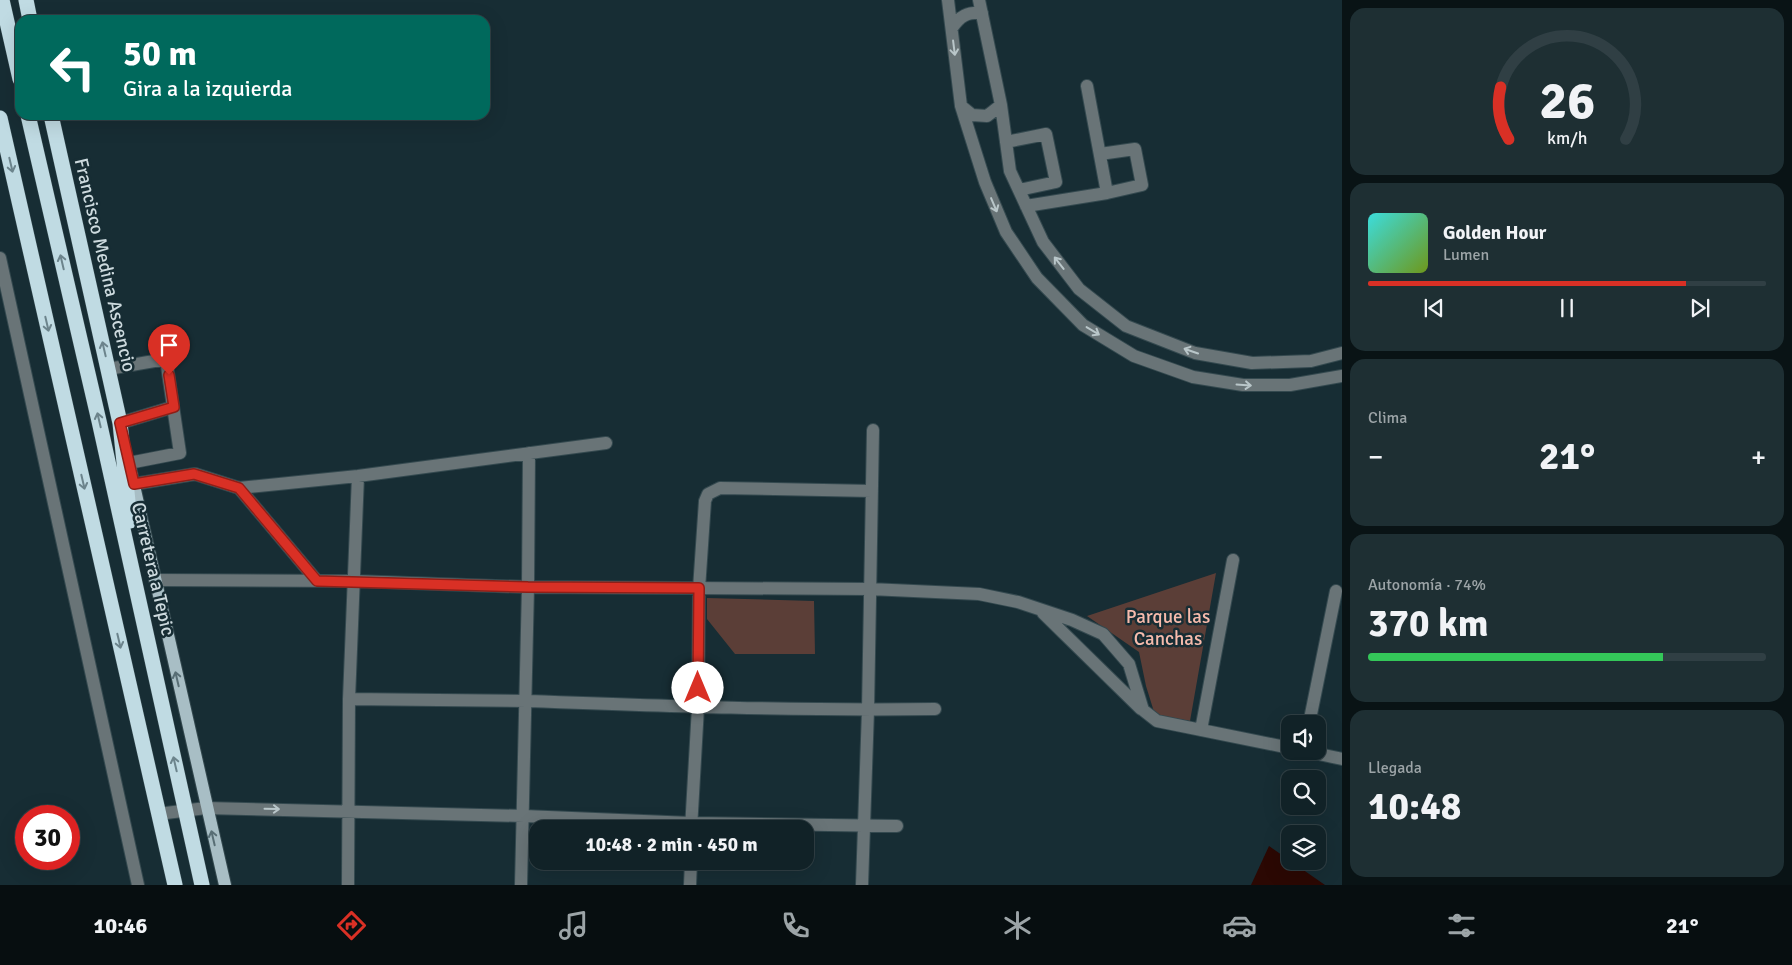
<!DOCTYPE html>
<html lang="es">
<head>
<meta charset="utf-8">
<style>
	body { margin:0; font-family:Signika,sans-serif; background:#1e2f33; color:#f1f3f6; height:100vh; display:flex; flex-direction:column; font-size:19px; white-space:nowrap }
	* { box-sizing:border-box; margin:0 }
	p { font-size:16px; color:#9ca4a7 }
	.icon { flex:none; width:28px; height:28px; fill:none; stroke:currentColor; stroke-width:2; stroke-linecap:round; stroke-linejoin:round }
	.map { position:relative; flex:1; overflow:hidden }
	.panel { display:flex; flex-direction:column; gap:8px; padding:8px; background:#091315; width:450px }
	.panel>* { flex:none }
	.hud { position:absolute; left:15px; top:15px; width:475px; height:105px; border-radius:15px; box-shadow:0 5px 20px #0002,0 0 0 1px #303f44; background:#00695c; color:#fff; overflow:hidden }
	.fabs { position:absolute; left:1281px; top:715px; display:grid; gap:10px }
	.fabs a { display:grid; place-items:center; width:45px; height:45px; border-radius:10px; background:#112227; box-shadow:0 5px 20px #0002,0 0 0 1px #303f44; font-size:25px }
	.speed { position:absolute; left:15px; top:805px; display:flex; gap:10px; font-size:25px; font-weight:700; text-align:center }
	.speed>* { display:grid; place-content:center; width:65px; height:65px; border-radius:50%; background:#112227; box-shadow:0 5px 20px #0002,0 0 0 1px #303f44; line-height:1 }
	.speed .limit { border:8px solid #d22; background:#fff; color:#111 }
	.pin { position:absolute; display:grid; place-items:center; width:42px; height:42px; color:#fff; margin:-51px -21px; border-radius:50% 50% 50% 0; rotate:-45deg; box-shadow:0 0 5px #0007 }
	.pin .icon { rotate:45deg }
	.me { position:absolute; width:55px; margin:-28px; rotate:0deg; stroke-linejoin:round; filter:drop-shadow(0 0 4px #0008) }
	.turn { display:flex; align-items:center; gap:18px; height:105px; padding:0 25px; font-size:22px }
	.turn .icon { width:65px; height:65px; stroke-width:2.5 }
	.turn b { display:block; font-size:35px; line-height:42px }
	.big { font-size:38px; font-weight:800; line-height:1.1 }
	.panel .widget { flex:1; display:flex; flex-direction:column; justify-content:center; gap:8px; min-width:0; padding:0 18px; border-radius:15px; background:#1e2f33 }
	.panel .dial { align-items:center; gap:0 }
	.dial svg { height:130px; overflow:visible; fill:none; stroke:#303f44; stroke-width:7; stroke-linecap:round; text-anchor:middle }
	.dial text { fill:#f1f3f6; stroke:none }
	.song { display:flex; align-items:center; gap:15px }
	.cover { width:60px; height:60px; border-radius:8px; background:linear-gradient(135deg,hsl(180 70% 55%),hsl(80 70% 35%)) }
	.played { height:5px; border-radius:2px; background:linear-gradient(90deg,#d93025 80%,#303f44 80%) }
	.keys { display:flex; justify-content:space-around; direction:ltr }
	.heat { display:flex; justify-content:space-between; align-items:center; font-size:28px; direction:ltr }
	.charge { height:8px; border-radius:4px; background:linear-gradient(90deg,#34c759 74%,#303f44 0) }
	.trip { position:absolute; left:529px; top:820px; width:285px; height:50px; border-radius:15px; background:#112227; box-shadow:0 5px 20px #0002,0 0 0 1px #303f44; font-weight:800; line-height:50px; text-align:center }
	.tabs { display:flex; height:80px; justify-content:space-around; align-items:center; background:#070e10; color:#9ca4a7 }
	.tabs .icon { width:35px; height:35px }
	.tabs .active { color:#d93025 }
	.tabs b { font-size:22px; color:#f1f3f6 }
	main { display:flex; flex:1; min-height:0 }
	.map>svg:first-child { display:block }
	.green { fill:#5b3e37 }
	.water { fill:#2b0803 }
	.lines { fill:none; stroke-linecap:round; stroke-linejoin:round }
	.minor-casing { stroke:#34494f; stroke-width:14 }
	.major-casing { stroke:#34494f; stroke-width:14 }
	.highway-casing { stroke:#34494f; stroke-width:16 }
	.minor { stroke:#697477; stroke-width:12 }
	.major { stroke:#a8bec5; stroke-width:12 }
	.highway { stroke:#c0dbe3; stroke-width:15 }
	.oneway { stroke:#b9c6c9 }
	.oneway2 { stroke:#6c848c }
	.oneway3 { stroke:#586e75 }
	.route-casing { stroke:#8d1f18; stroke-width:12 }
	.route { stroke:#d93025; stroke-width:9 }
	.labels { text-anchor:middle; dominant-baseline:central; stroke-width:5; stroke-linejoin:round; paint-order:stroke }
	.street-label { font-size:19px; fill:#cddade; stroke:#172d34 }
	.park-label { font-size:19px; fill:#f7bbac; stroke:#172d34 }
</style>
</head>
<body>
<main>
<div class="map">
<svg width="1342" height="885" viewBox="0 0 1342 885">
	<rect width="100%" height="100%" fill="#172d34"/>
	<path class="green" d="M1216 573 1190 721 1155 715 1146 686 1139 652 1087 616Z
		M707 598 814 601 815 654H735L707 619Z"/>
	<path class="water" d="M1269 846 1325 885H1251Z"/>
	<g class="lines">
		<g class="minor-casing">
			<path id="minor" d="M948 0 961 106 985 182 1006 232 1037 278 1083 325 1134 356 1193 377 1243 385H1290L1342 376
				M979 0 1001 105 1010 171 1043 242 1079 289 1126 326 1195 353 1252 363 1311 361 1342 353
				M952 28C960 16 967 12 982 13
				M961 106 972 115 987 116 1001 105
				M1006 142 1046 134 1056 182 1019 190
				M1100 154 1135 149 1142 185 1107 193
				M1026 206 1107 193 1087 86
				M0 258 138 885
				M108 369 166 359 180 453 129 463
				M120 423 173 407
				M134 484 195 474 239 488 358 476 606 443
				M239 488 317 581
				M155 580 353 581 528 587 870 589 979 594 1018 602 1072 620 1103 634 1129 664 1143 710 1157 721 1290 748
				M1043 613 1141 709
				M349 699C408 700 468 700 527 701 663 706 799 711 935 709
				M1309 724 1336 591
				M1201 730 1233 560
				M1305 751 1342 759
				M158 814 206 808 524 816 691 823 897 826
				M691 829 698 707 699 589 705 501 708 494 720 488 872 491
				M348 885 349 699 358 476
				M521 885 528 587 529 453
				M690 885 691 861
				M862 885 868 710 873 430"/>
		</g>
		<g class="major-casing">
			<path id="major" d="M130 468 225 885"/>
		</g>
		<g class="highway-casing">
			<path id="highway" d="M2 0 20 79
				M26 0 30 20
				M28 115 99 421 202 885
				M51 115 120 423 130 521
				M0 118 175 885"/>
		</g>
		<use href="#minor" class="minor"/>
		<use href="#major" class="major"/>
		<use href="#highway" class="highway"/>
	</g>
	<defs><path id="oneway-shaft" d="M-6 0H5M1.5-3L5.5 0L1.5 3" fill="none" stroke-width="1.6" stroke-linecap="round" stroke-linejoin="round" transform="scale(1.25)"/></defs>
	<g class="oneway">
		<use href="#oneway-shaft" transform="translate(954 48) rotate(83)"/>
		<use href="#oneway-shaft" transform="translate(994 205) rotate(67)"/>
		<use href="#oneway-shaft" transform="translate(1059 263) rotate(-128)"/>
		<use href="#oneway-shaft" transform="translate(1093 331) rotate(31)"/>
		<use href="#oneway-shaft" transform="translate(1191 351) rotate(-161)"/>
		<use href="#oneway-shaft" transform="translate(1244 385) rotate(4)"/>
		<use href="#oneway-shaft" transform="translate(272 809) rotate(1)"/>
	</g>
	<g class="oneway2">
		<use href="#oneway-shaft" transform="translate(11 165) rotate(77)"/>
		<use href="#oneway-shaft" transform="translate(62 262) rotate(-103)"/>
		<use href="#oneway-shaft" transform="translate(47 324) rotate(77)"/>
		<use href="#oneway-shaft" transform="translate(104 349) rotate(-103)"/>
		<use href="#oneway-shaft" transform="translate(99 420) rotate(-103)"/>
		<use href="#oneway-shaft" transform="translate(83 482) rotate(77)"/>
		<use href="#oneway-shaft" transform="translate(119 641) rotate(77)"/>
		<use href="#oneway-shaft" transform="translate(175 764) rotate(-103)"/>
	</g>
	<g class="oneway3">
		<use href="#oneway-shaft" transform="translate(177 679) rotate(-103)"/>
		<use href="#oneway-shaft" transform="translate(213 838) rotate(-103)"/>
	</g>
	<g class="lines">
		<g class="route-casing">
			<path id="route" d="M169 375 174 407 120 423 134 484 194 474 239 488 317 581 528 587 699 588 698 688"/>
		</g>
		<use href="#route" class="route"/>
	</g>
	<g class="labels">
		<g class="street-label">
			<text transform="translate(105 265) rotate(77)">Francisco Medina Ascencio</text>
			<text transform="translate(153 569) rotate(77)">Carretera a Tepic</text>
		</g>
		<g class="park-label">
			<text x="1168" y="617">Parque las<tspan x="1168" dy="22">Canchas</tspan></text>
		</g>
	</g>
</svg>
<div class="fabs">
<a><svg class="icon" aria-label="sound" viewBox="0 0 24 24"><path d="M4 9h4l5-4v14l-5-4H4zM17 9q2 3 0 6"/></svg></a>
<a><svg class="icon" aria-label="search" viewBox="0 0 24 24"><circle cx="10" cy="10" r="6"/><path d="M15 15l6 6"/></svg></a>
<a><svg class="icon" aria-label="layers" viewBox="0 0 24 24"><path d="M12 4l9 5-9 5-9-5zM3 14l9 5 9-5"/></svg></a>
</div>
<div class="speed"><div class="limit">30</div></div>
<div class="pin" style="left:169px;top:375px;background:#d93025"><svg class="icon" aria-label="arrive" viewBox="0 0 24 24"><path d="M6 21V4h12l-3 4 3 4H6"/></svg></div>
<svg class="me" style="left:698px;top:688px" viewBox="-20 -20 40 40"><circle r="19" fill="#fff"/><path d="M0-13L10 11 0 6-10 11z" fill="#d93025"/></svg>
<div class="trip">10:48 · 2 min · 450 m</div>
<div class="hud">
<div class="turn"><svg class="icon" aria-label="left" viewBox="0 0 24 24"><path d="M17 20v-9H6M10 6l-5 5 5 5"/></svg><div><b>50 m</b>Gira a la izquierda</div></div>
</div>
</div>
<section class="panel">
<div class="widget dial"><svg viewBox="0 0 100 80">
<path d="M14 69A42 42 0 1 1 86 69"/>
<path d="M14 69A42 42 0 0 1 9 37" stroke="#d93025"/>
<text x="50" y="56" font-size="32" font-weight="700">26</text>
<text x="50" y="72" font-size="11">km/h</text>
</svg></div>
<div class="widget">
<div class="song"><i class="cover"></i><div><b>Golden Hour</b><p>Lumen</p></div></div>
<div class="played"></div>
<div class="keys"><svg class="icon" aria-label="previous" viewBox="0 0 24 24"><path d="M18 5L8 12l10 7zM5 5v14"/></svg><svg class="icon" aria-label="pause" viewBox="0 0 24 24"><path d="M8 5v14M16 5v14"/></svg><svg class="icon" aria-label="next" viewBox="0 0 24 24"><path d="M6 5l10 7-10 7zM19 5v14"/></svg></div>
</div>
<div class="widget"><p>Clima</p>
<div class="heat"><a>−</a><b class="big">21°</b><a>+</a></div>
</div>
<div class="widget"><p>Autonomía · 74%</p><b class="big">370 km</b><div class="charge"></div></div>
<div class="widget"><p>Llegada</p><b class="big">10:48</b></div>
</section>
</main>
<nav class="tabs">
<b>10:46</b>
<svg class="icon active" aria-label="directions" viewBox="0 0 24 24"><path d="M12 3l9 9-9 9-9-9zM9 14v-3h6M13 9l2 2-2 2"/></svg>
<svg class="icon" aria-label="music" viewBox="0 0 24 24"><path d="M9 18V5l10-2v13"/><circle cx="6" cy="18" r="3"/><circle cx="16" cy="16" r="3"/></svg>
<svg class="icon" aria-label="phone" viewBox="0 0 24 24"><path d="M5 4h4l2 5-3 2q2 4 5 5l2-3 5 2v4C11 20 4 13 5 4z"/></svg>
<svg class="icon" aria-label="climate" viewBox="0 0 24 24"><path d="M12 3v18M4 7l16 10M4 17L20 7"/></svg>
<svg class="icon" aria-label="car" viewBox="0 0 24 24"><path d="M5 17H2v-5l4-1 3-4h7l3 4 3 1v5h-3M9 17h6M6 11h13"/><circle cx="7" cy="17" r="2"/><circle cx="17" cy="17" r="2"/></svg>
<svg class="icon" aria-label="filters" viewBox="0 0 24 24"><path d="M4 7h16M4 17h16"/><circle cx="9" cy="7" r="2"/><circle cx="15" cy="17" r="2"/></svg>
<b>21°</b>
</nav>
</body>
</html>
